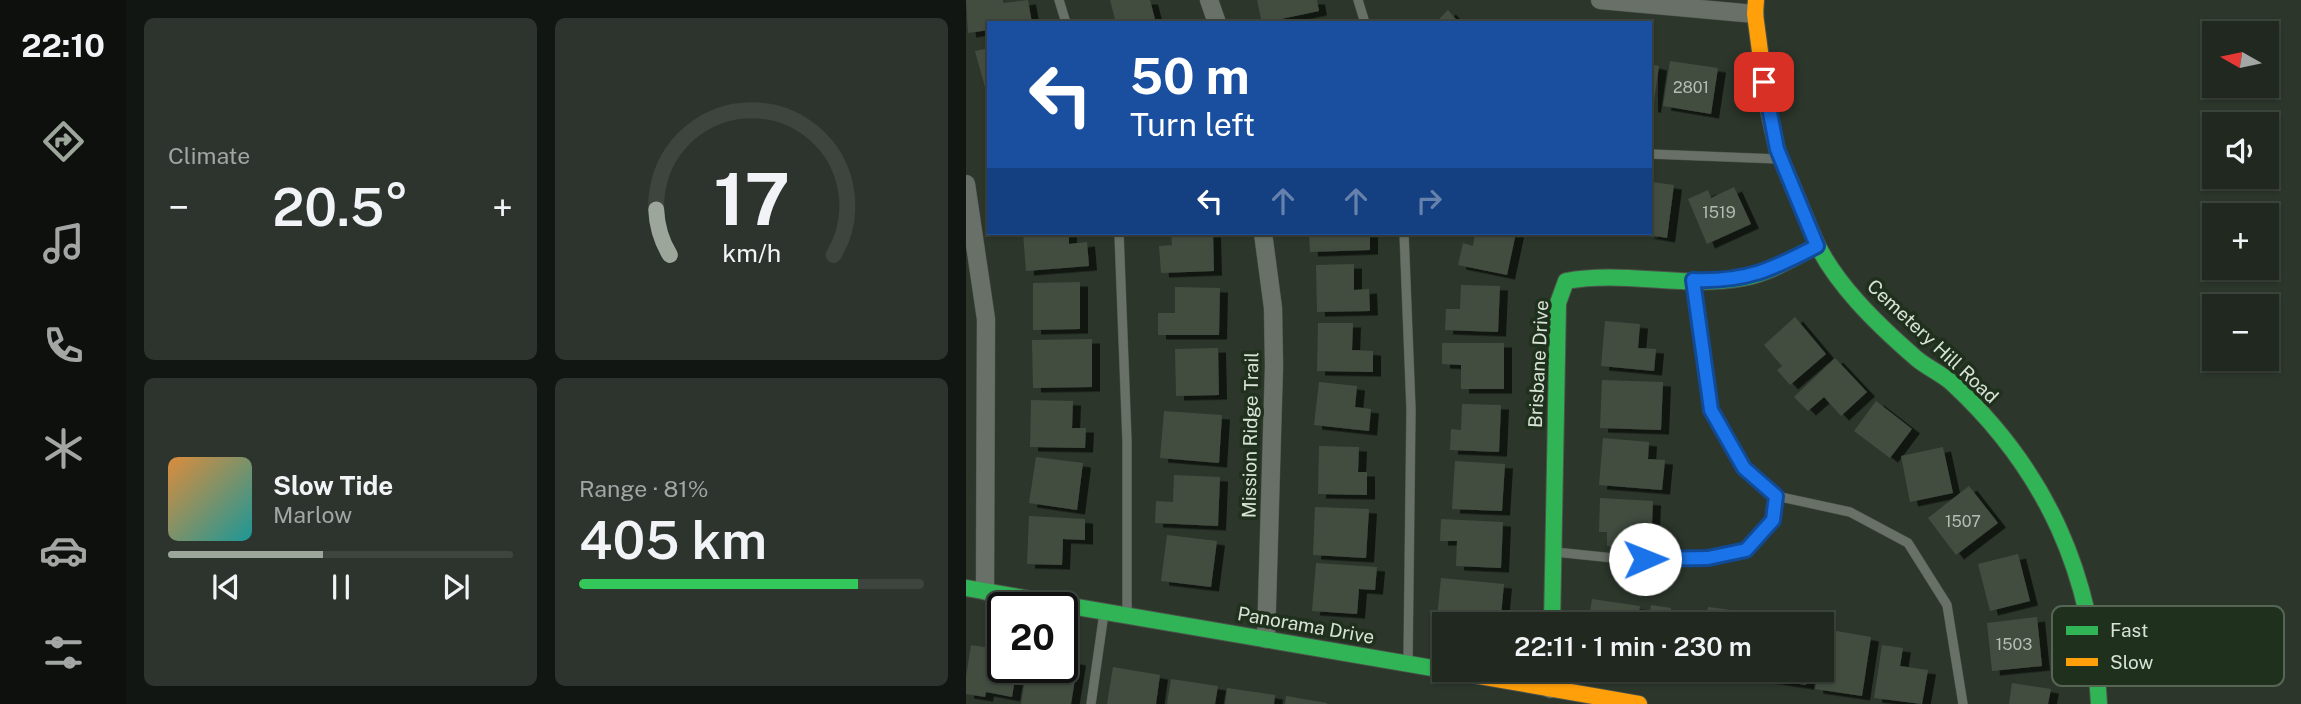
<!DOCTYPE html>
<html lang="en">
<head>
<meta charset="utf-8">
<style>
	body { margin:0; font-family:"Public Sans",sans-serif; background:#2d342d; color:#f1f3f6; height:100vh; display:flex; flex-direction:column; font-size:26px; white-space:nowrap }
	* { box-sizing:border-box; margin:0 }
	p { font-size:23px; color:#a2a6a5 }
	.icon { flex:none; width:38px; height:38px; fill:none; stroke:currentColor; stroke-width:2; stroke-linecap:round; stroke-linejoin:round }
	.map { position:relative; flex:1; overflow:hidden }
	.panel { display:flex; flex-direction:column; gap:18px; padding:18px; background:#121612; width:840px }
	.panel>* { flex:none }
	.guide { position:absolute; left:21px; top:21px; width:665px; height:214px; border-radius:0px; box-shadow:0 2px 5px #0004,0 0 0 2px #3e443e; background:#1a4fa0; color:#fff; overflow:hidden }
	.needle { width:46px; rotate:279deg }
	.fabs { position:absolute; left:1236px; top:21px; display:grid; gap:14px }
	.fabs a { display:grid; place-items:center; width:77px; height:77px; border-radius:0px; background:#212820; box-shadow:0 2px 5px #0004,0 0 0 2px #3e443e; font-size:35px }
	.speed { position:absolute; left:21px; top:592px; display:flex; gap:14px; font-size:35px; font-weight:700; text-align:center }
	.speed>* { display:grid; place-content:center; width:91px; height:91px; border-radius:50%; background:#212820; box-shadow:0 2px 5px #0004,0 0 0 2px #3e443e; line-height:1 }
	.speed .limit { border:4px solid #111; border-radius:10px; background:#fff; color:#111 }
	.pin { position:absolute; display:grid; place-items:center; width:60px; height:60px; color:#fff; margin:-30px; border-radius:14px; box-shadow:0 4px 10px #0006 }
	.me { position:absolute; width:77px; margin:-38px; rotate:89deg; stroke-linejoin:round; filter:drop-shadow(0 0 5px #0008) }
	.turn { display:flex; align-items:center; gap:24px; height:147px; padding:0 28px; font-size:32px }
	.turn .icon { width:91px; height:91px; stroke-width:2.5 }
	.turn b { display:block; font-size:49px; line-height:60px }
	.lanes { display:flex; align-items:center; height:66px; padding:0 28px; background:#0003; justify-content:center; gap:35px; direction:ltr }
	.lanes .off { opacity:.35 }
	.big { font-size:52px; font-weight:600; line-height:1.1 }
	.panel .widget { flex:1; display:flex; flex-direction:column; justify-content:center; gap:10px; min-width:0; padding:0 24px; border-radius:10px; background:#2d342d }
	.panel .dial { align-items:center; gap:0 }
	.dial svg { height:182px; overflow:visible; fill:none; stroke:#3e443e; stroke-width:7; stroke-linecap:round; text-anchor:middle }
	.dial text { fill:#f1f3f6; stroke:none }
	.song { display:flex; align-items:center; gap:21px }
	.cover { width:84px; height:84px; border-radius:10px; background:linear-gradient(135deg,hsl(30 70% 55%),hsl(180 70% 35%)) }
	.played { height:7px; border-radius:4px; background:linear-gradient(90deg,#9ca69b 45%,#3e443e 45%) }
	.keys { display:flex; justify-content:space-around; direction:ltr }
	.heat { display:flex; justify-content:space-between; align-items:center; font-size:38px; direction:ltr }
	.charge { height:10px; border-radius:5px; background:linear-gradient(90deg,#34c759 81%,#3e443e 0) }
	.panel .tiles { flex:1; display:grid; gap:18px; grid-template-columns:repeat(2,1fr) }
	.trip { position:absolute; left:466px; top:612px; width:402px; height:70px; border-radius:0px; background:#212820; box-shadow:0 2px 5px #0004,0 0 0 2px #3e443e; font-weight:600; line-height:70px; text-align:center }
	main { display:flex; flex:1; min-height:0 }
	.dock { display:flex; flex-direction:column; width:126px; justify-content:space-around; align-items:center; background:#0d100d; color:#a2a6a5 }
	.dock .icon { width:49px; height:49px }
	.dock .on { color:#9ca69b }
	.dock b { font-size:32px; color:#f1f3f6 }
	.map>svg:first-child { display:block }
	.building { fill:#424d40; filter:url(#shadow) }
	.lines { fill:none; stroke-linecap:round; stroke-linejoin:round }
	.lane-casing { stroke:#4c544b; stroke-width:10 }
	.street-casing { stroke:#4c544b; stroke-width:19 }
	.fast-casing { stroke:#4c544b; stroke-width:18 }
	.slow-casing { stroke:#4c544b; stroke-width:18 }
	.lane { stroke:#687067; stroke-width:9 }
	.street { stroke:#687067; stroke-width:18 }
	.fast { stroke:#30b455; stroke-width:16 }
	.slow { stroke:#ff9f0a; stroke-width:16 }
	.route-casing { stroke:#114b97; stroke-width:18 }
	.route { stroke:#1a73e8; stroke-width:12 }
	.labels { text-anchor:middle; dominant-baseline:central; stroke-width:7; stroke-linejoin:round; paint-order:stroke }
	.number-label { font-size:16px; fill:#b2beb1 }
	.street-label { font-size:19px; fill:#d8e3d7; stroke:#1f301d }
	.key { fill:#1f301d; stroke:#566655; stroke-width:2 }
	.key-label { font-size:19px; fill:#d8e3d7 }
</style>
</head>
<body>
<main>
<nav class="dock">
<b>22:10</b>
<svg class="icon on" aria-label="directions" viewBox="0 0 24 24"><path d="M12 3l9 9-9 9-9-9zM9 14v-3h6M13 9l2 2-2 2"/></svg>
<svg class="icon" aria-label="music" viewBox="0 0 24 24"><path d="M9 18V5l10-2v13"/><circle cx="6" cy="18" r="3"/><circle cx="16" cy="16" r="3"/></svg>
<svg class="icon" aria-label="phone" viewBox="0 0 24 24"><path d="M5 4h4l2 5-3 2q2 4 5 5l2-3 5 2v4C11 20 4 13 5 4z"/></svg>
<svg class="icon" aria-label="climate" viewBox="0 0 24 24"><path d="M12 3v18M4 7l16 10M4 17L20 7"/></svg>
<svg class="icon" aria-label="car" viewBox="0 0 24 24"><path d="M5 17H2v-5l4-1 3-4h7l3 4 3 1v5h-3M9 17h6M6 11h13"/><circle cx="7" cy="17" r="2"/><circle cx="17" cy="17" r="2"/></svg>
<svg class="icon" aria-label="filters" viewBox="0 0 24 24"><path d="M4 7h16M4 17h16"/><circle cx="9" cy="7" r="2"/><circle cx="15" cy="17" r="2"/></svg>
</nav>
<section class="panel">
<div class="tiles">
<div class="widget"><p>Climate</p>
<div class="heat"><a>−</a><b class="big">20.5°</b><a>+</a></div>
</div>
<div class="widget dial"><svg viewBox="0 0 100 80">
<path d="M14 69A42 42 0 1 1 86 69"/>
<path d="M14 69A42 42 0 0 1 8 49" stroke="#9ca69b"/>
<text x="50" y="56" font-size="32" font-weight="700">17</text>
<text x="50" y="72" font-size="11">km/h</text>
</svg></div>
<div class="widget">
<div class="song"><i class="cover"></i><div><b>Slow Tide</b><p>Marlow</p></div></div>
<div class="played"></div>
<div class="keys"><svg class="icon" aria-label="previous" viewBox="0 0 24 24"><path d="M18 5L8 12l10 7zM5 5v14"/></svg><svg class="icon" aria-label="pause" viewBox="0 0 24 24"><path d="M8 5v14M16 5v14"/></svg><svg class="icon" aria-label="next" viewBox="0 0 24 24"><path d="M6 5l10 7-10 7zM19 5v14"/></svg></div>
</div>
<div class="widget"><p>Range · 81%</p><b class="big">405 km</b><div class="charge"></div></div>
</div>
</section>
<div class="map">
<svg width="1335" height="704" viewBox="0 0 1335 704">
	<defs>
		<filter id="shadow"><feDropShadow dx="8" dy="4.5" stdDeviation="0" flood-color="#0009"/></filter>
	</defs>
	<rect width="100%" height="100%" fill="#2c362b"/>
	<path class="building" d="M0 0H37V3L62 0 66 23H23V30L2 33Z
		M144 0H184L190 23H150Z
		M291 0H351L353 11 296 23Z
		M482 10 493 23H469Z
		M23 48V98H22L9 51Z
		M704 61 752 68 745 114 697 106Z
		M684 64 693 66 687 108H684Z
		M686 182 708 185 701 238 678 234 684 233Z
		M768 187 785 224 741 244 722 199 742 190 745 198Z
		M57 233H103V244L121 242 123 266 60 271Z
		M205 233H247L248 271 195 273 193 246 206 245Z
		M343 233H404V250L344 252Z
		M509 233H550L541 275 492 265 497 243 507 246Z
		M388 264V290L403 289 404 311 351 312 350 265Z
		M114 282V329L67 330V283Z
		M495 285 534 286 532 332 479 330 480 309H494Z
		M209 287 254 288 253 335H192V313H209Z
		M829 317 860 354 824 385 811 370 816 366 798 345Z
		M639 321 674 324 672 348 690 349 688 371 635 366Z
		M352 323H387L386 350 407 351V372L351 371Z
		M126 339V387L67 388 66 340Z
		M476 343H538V389H495V365L476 364Z
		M252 348 253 395 210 396 209 349Z
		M869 358 901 392 875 416 858 397 842 411 828 397Z
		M636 380 697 382 695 430 634 428Z
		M353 382 391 386 389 407 405 409 403 431 348 425Z
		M65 400 107 401 106 428H120L119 448 64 447Z
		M910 401 946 429 924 458 888 431Z
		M496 404 535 405 533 452 484 450 485 429 495 430Z
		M198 411 256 415 253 463 194 458Z
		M637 438 683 442 682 459 699 460 696 490 633 485Z
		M353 446 393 447 392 472H401V495L352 494Z
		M977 447 987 493 944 502 935 456Z
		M70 457 117 463 111 510 63 503Z
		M489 461 539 464 536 511 486 509Z
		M208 475 254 477 252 526 189 523 190 501 207 502Z
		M1003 486 1032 523 990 555 962 518Z
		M634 498 687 501 685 548 641 546V532H633Z
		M349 507 403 509 400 558 347 555Z
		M63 516 119 519V540L97 539 96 565 61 564Z
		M475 519 537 522 535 568 490 566 491 541H474Z
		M201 535 251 541 245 587 195 581Z
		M1052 554 1064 601 1024 611 1012 564Z
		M350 563 411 567 409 590 393 589 391 614 346 611Z
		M475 578 538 584 534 625 470 626Z
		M626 599 674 606 671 625H622Z
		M685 605 705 608 702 625H682Z
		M742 607 765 610 762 625H739Z
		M831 616 850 619 849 625H829Z
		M1071 617 1076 666 1026 671 1021 623Z
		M859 629 905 637 896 696 849 689 852 670H856Z
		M5 645 37 650V667H51L46 697 20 692 19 697 0 694V677Z
		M916 645 937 648 934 666 962 670 956 704 908 698Z
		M96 658 112 661 105 704H55L61 667H96Z
		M147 667 194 675 190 704H141Z
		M755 670H781L780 676Z
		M793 670H842L840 685 792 678Z
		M205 679 252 686 249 704H201Z
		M1046 683 1085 689 1082 704H1043Z
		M261 688 309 695 308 704H259Z
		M320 696 361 703V704H319Z"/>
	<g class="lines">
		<g class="lane-casing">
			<path id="lane" d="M93 0 100 23
				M392 0 399 23
				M684 154 812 159
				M153 233 161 441V614
				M438 233 445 409 442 662
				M810 496 884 512 942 543 981 605 997 704
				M589 552 657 559 742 558 780 550 807 520 810 496 778 468 745 410 727 282
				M125 704 138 613"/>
		</g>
		<g class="street-casing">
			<path id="street" d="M243 0 251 23
				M634 0 789 14
				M0 184 20 319 19 591
				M297 233 307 308 308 366 300 639
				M584 689 585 670"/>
		</g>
		<g class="fast-casing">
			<path id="fast" d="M846 233C865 281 913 326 951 359 962 368 976 374 986 383 1081 471 1127 576 1133 704
				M0 588 513 676
				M586 625 592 303 600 281C659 270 718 289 777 278 804 273 827 258 851 246"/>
		</g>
		<g class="slow-casing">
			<path id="slow" d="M790 0 789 14 801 104 811 149 846 233
				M513 676 673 704"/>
		</g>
		<use href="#lane" class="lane"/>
		<use href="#street" class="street"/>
		<use href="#fast" class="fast"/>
		<use href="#slow" class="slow"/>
	</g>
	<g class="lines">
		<g class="route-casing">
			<path id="route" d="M679 559 742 558 780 550 807 520 810 496 778 468 745 410 727 280C780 282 805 270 851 246L811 149 798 82"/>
		</g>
		<use href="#route" class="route"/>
	</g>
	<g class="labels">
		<g class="number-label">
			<text x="725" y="87">2801</text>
			<text x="753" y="212">1519</text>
			<text x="997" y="521">1507</text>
			<text x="1048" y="644">1503</text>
		</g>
		<g class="street-label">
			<text transform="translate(967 341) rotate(43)">Cemetery Hill Road</text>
			<text transform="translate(572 364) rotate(-87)">Brisbane Drive</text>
			<text transform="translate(284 435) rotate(-89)">Mission Ridge Trail</text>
			<text transform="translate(340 625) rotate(10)">Panorama Drive</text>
		</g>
	</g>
	<rect x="1086" y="606" width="232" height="80" rx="10" class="key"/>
	<rect x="1100" y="626" width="32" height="9" fill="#30b455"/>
	<rect x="1100" y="658" width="32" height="8" fill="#ff9f0a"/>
	<g class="key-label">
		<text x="1144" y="637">Fast</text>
		<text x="1144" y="669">Slow</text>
	</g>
</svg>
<div class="fabs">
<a><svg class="needle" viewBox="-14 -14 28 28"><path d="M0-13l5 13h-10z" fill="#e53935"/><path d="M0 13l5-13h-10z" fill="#a2a6a5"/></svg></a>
<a><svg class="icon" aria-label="sound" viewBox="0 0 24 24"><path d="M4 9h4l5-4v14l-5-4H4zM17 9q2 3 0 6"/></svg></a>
<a>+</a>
<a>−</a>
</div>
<div class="speed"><div class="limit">20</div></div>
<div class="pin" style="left:798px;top:82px;background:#d93025"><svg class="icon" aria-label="arrive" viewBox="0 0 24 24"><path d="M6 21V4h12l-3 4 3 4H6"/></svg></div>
<svg class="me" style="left:679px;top:559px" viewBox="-20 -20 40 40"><circle r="19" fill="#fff"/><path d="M0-13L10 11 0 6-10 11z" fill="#1a73e8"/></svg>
<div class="trip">22:11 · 1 min · 230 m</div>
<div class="guide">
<div class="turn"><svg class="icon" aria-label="left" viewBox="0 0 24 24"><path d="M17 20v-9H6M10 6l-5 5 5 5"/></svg><div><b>50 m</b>Turn left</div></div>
<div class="lanes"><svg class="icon" aria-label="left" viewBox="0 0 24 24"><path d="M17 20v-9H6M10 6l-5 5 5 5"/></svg><svg class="icon off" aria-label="ahead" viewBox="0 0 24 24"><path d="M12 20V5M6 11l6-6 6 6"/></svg><svg class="icon off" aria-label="ahead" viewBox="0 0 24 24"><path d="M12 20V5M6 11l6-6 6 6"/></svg><svg class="icon off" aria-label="right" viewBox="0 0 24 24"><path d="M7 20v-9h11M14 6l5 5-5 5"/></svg></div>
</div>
</div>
</main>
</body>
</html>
